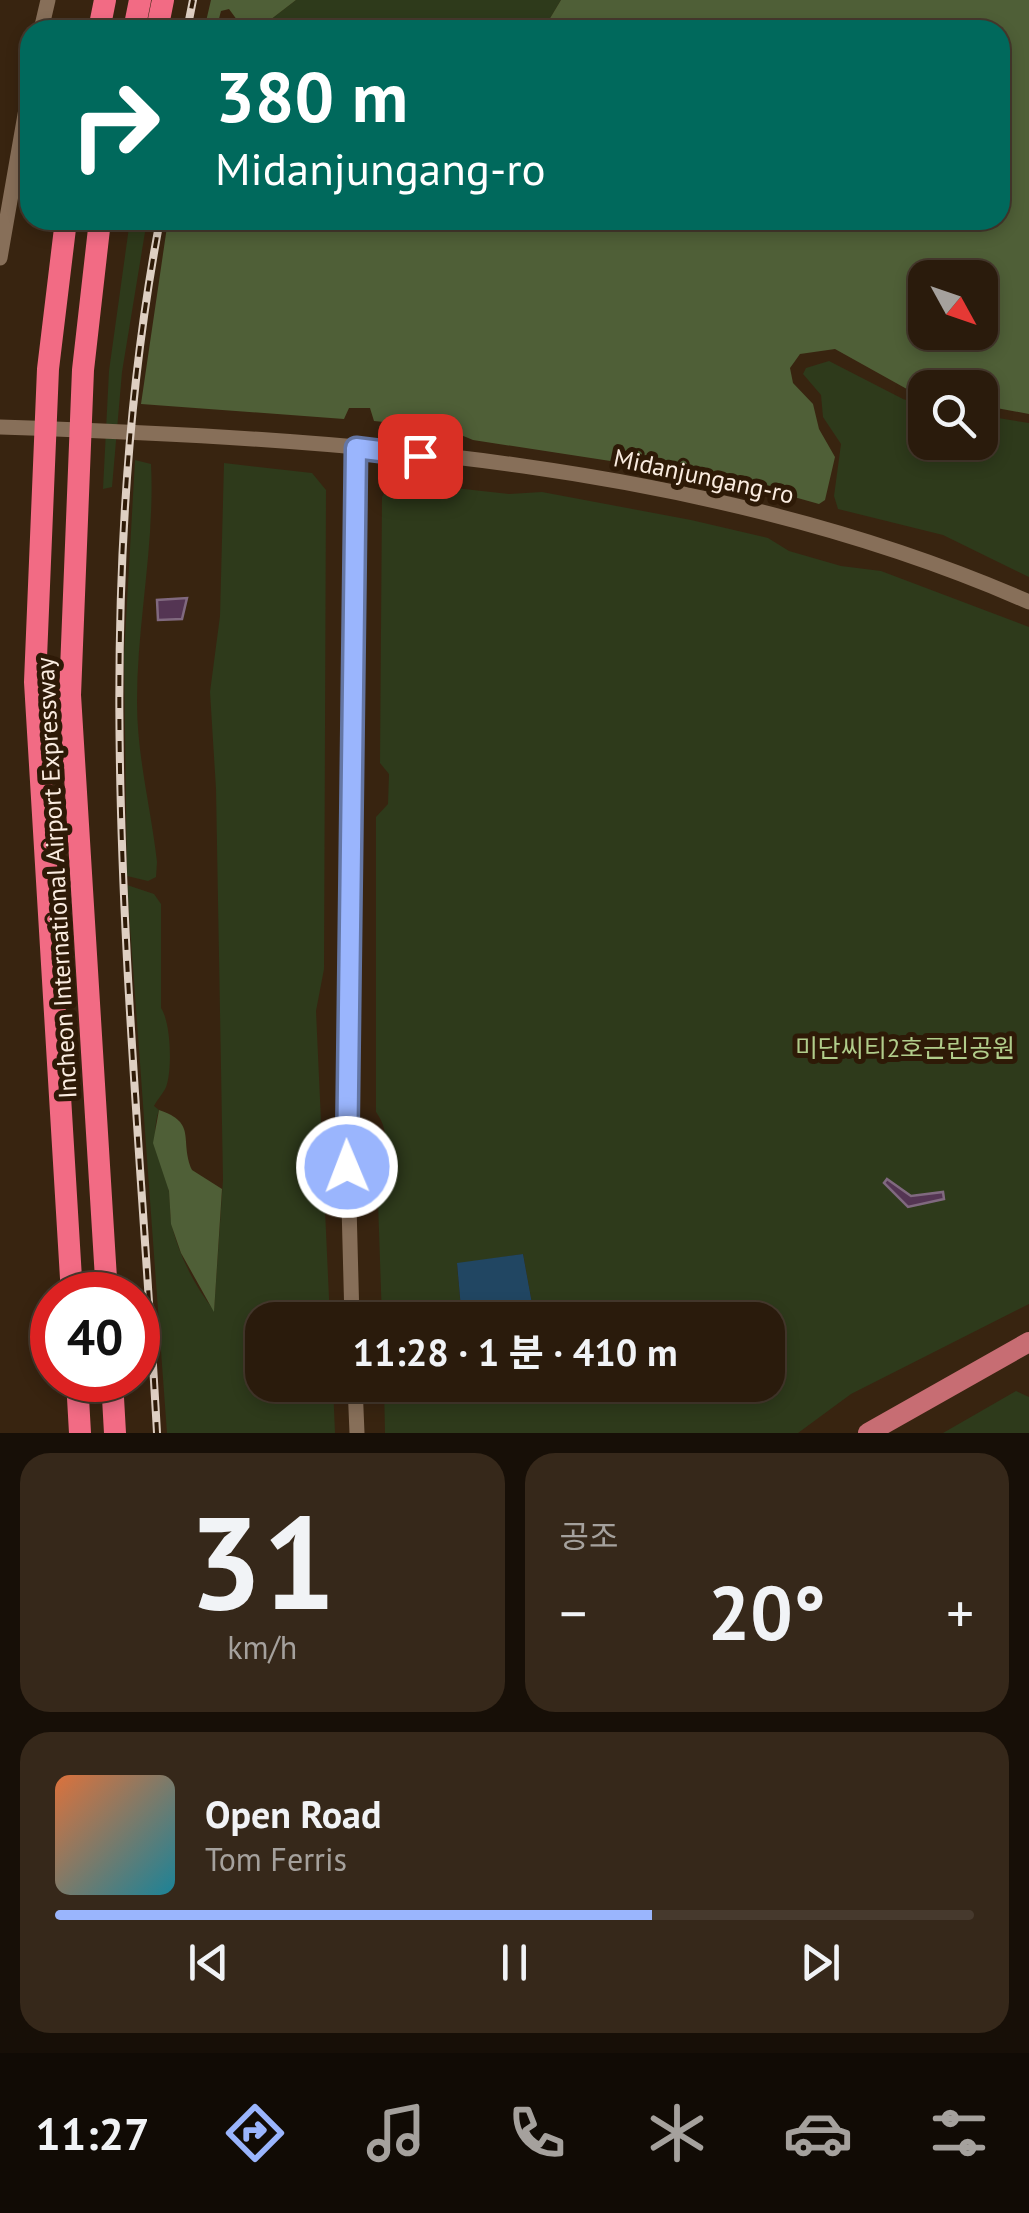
<!DOCTYPE html>
<html lang="ko">
<head>
<meta charset="utf-8">
<style>
	body { margin:0; font-family:"PT Sans","Noto Sans KR",sans-serif; background:#36281a; color:#f1f3f6; height:100vh; display:flex; flex-direction:column; font-size:38px; white-space:nowrap }
	* { box-sizing:border-box; margin:0 }
	p { font-size:32px; color:#a5a19d }
	.icon { flex:none; width:55px; height:55px; fill:none; stroke:currentColor; stroke-width:2; stroke-linecap:round; stroke-linejoin:round }
	.map { position:relative; height:1433px; overflow:hidden }
	.side { display:flex; flex-direction:column; gap:20px; padding:20px; background:#170f07; flex:1 }
	.side>* { flex:none }
	.guide { position:absolute; left:20px; top:20px; width:990px; height:210px; border-radius:30px; box-shadow:0 5px 15px #0003,0 0 0 2px #46392d; background:#00695c; color:#fff; overflow:hidden }
	.needle { width:65px; rotate:130deg }
	.buttons { position:absolute; left:908px; top:260px; display:grid; gap:20px }
	.buttons a { display:grid; place-items:center; width:90px; height:90px; border-radius:20px; background:#2a1b0c; box-shadow:0 5px 15px #0003,0 0 0 2px #46392d; font-size:50px }
	.speed { position:absolute; left:30px; top:1272px; display:flex; gap:20px; font-size:50px; font-weight:700; text-align:center }
	.speed>* { display:grid; place-content:center; width:130px; height:130px; border-radius:50%; background:#2a1b0c; box-shadow:0 5px 15px #0003,0 0 0 2px #46392d; line-height:1 }
	.speed .limit { border:15px solid #d22; background:#fff; color:#111 }
	.pin { position:absolute; display:grid; place-items:center; width:85px; height:85px; color:#fff; margin:-42px; border-radius:20px; box-shadow:0 5px 15px #0006 }
	.me { position:absolute; width:110px; margin:-55px; rotate:359deg; stroke-linejoin:round; filter:drop-shadow(0 0 8px #0008) }
	.turn { display:flex; align-items:center; gap:35px; height:210px; padding:0 30px; font-size:45px }
	.turn .icon { width:130px; height:130px; stroke-width:2.5 }
	.turn b { display:block; font-size:70px; line-height:85px }
	.big { font-size:75px; font-weight:700; line-height:1.1 }
	.side .widget { flex:1; display:flex; flex-direction:column; justify-content:center; gap:15px; min-width:0; padding:0 35px; border-radius:30px; background:#36281a }
	.side .dial { align-items:center; gap:0 }
	.dial b { font-size:130px; line-height:1 }
	.song { display:flex; align-items:center; gap:30px }
	.cover { width:120px; height:120px; border-radius:15px; background:linear-gradient(135deg,hsl(20 70% 55%),hsl(190 70% 35%)) }
	.played { height:10px; border-radius:5px; background:linear-gradient(90deg,#9ab5fd 65%,#46392d 65%) }
	.keys { display:flex; justify-content:space-around; direction:ltr }
	.heat { display:flex; justify-content:space-between; align-items:center; font-size:55px; direction:ltr }
	.side .tiles { flex:1; display:grid; gap:20px; grid-template-columns:1fr 1fr }
	.widget:last-child { grid-column:span 2 }
	.trip { position:absolute; left:245px; top:1302px; width:540px; height:100px; border-radius:30px; background:#2a1b0c; box-shadow:0 5px 15px #0003,0 0 0 2px #46392d; font-weight:700; line-height:100px; text-align:center }
	.tab-bar { display:flex; height:160px; justify-content:space-around; align-items:center; background:#110b05; color:#a5a19d }
	.tab-bar .icon { width:70px; height:70px }
	.tab-bar .current { color:#9ab5fd }
	.tab-bar b { font-size:45px; color:#f1f3f6 }
	.map>svg:first-child { display:block }
	.green { fill:#2e3a1b }
	.forest { fill:#4f5f37; fill-rule:evenodd }
	.water { fill:#214662 }
	.building { fill:#543553; stroke:#80697f; stroke-width:2.5 }
	.lines { fill:none; stroke-linecap:round; stroke-linejoin:round }
	.minor { stroke:#876f59; stroke-width:15 }
	.major { stroke:#c76d73; stroke-width:20 }
	.highway { stroke:#f26b84; stroke-width:22 }
	.rail-casing { stroke:#decfc2; stroke-width:8 }
	.rail { stroke:#2e1a07; stroke-width:4; stroke-dasharray:11; stroke-linecap:butt }
	.route-casing { stroke:#6476a4; stroke-width:25 }
	.route { stroke:#9ab5fd; stroke-width:18 }
	.labels { text-anchor:middle; dominant-baseline:central; stroke-width:10; stroke-linejoin:round; paint-order:stroke }
	.street-label { font-size:25px; fill:#faece0; stroke:#2e1a07 }
	.park-label { font-size:25px; fill:#b1cd8b; stroke:#2e1a07 }
</style>
</head>
<body>
<div class="map">
<svg width="1029" height="1433" viewBox="0 0 1029 1433">
	<rect width="100%" height="100%" fill="#382410"/>
	<path class="green" d="M296 0H561L543 30H257Z
		M130 220H147L122 372 112 487 103 489 109 371Z
		M829 361 903 399 925 406V442H980V415L1029 423V577L943 535 838 509 834 496 841 444 823 417 821 395 803 374 806 368Z
		M135 460 151 464C155 545 137 622 137 702 137 757 151 808 157 862L156 877 148 881 127 876 124 656Z
		M224 463 312 473 326 490 324 969 316 1011 330 1320H262V1385H333L335 1433H167L127 885 154 894 161 904V1008C171 1023 172 1067 167 1084 165 1092 158 1098 154 1106L159 1110C149 1139 162 1159 168 1186 171 1199 169 1213 172 1226 179 1255 195 1287 214 1310L223 1180 216 789 210 692 220 616Z
		M401 482 509 494 542 492 691 520 768 538 789 551 841 566 881 571 1029 627V1304L851 1394 798 1433H385L384 1385H768V1320H535L523 1254 457 1264 462 1320H382L377 1172C385 1150 391 1133 376 1112V817L388 804 389 774 380 763 382 497 389 485Z
		M1016 1391 1029 1397V1433H943Z"/>
	<path class="forest" d="M211 0H296L257 30H236L240 24 229 9 221 11 216 30H204Z
		M561 0H1029V414L980 405V388H925V395L914 393 835 349 800 354 790 368 793 383 813 404 819 429 835 457 825 500 819 504 734 480 473 440 444 428 374 421 370 408H349L344 419 141 404 168 220H1000V30H543ZM925 278H980V332H925Z
		M159 1110C198 1123 179 1140 192 1170L222 1189 214 1312 181 1253 171 1224 169 1191 153 1143Z"/>
	<path class="water" d="M523 1254 535 1320H462L457 1263Z"/>
	<path class="building" d="M187 598 182 619 158 620 157 600Z
		M887 1179 911 1196 943 1192 944 1199 908 1207 884 1183Z"/>
	<g class="lines">
		<path class="minor" d="M41 30 48 0
			M0 258 30 86
			M0 427C346 439 708 461 1029 602
			M352 1320 346 1090 356 448
			M355 1385 357 1433"/>
		<path class="major" d="M868 1433 1029 1342"/>
		<path class="highway" d="M99 30 105 0
			M134 30 140 0
			M157 30 163 0
			M66 220 48 369 35 682 72 1295
			M100 220 83 370 70 695 107 1295
			M77 1380 80 1433
			M112 1380 115 1433"/>
		<g class="rail-casing">
			<path id="rail" d="M187 30 193 0
				M157 1433C135 1029 83 622 160 220"/>
		</g>
		<use href="#rail" class="rail"/>
	</g>
	<g class="lines">
		<g class="route-casing">
			<path id="route" d="M347 1167 356 448 420 456"/>
		</g>
		<use href="#route" class="route"/>
	</g>
	<g class="labels">
		<g class="street-label">
			<text transform="translate(704 476) rotate(12)">Midanjungang-ro</text>
			<text transform="translate(56 878) rotate(-93)">Incheon International Airport Expressway</text>
		</g>
		<g class="park-label">
			<text x="905" y="1048">미단씨티2호근린공원</text>
		</g>
	</g>
</svg>
<div class="buttons">
<a><svg class="needle" viewBox="-14 -14 28 28"><path d="M0-13l5 13h-10z" fill="#e53935"/><path d="M0 13l5-13h-10z" fill="#a5a19d"/></svg></a>
<a><svg class="icon" aria-label="search" viewBox="0 0 24 24"><circle cx="10" cy="10" r="6"/><path d="M15 15l6 6"/></svg></a>
</div>
<div class="speed"><div class="limit">40</div></div>
<div class="pin" style="left:420px;top:456px;background:#d93025"><svg class="icon" aria-label="arrive" viewBox="0 0 24 24"><path d="M6 21V4h12l-3 4 3 4H6"/></svg></div>
<svg class="me" style="left:347px;top:1167px" viewBox="-20 -20 40 40"><circle r="17" fill="#9ab5fd" stroke="#fff" stroke-width="3"/><path d="M0-11L8 9 0 5-8 9z" fill="#fff"/></svg>
<div class="trip">11:28 · 1 분 · 410 m</div>
<div class="guide">
<div class="turn"><svg class="icon" aria-label="right" viewBox="0 0 24 24"><path d="M7 20v-9h11M14 6l5 5-5 5"/></svg><div><b>380 m</b>Midanjungang-ro</div></div>
</div>
</div>
<section class="side">
<div class="tiles">
<div class="widget dial"><b>31</b><p>km/h</p></div>
<div class="widget"><p>공조</p>
<div class="heat"><a>−</a><b class="big">20°</b><a>+</a></div>
</div>
<div class="widget">
<div class="song"><i class="cover"></i><div><b>Open Road</b><p>Tom Ferris</p></div></div>
<div class="played"></div>
<div class="keys"><svg class="icon" aria-label="previous" viewBox="0 0 24 24"><path d="M18 5L8 12l10 7zM5 5v14"/></svg><svg class="icon" aria-label="pause" viewBox="0 0 24 24"><path d="M8 5v14M16 5v14"/></svg><svg class="icon" aria-label="next" viewBox="0 0 24 24"><path d="M6 5l10 7-10 7zM19 5v14"/></svg></div>
</div>
</div>
</section>
<nav class="tab-bar">
<b>11:27</b>
<svg class="icon current" aria-label="directions" viewBox="0 0 24 24"><path d="M12 3l9 9-9 9-9-9zM9 14v-3h6M13 9l2 2-2 2"/></svg>
<svg class="icon" aria-label="music" viewBox="0 0 24 24"><path d="M9 18V5l10-2v13"/><circle cx="6" cy="18" r="3"/><circle cx="16" cy="16" r="3"/></svg>
<svg class="icon" aria-label="phone" viewBox="0 0 24 24"><path d="M5 4h4l2 5-3 2q2 4 5 5l2-3 5 2v4C11 20 4 13 5 4z"/></svg>
<svg class="icon" aria-label="climate" viewBox="0 0 24 24"><path d="M12 3v18M4 7l16 10M4 17L20 7"/></svg>
<svg class="icon" aria-label="car" viewBox="0 0 24 24"><path d="M5 17H2v-5l4-1 3-4h7l3 4 3 1v5h-3M9 17h6M6 11h13"/><circle cx="7" cy="17" r="2"/><circle cx="17" cy="17" r="2"/></svg>
<svg class="icon" aria-label="filters" viewBox="0 0 24 24"><path d="M4 7h16M4 17h16"/><circle cx="9" cy="7" r="2"/><circle cx="15" cy="17" r="2"/></svg>
</nav>
</body>
</html>
